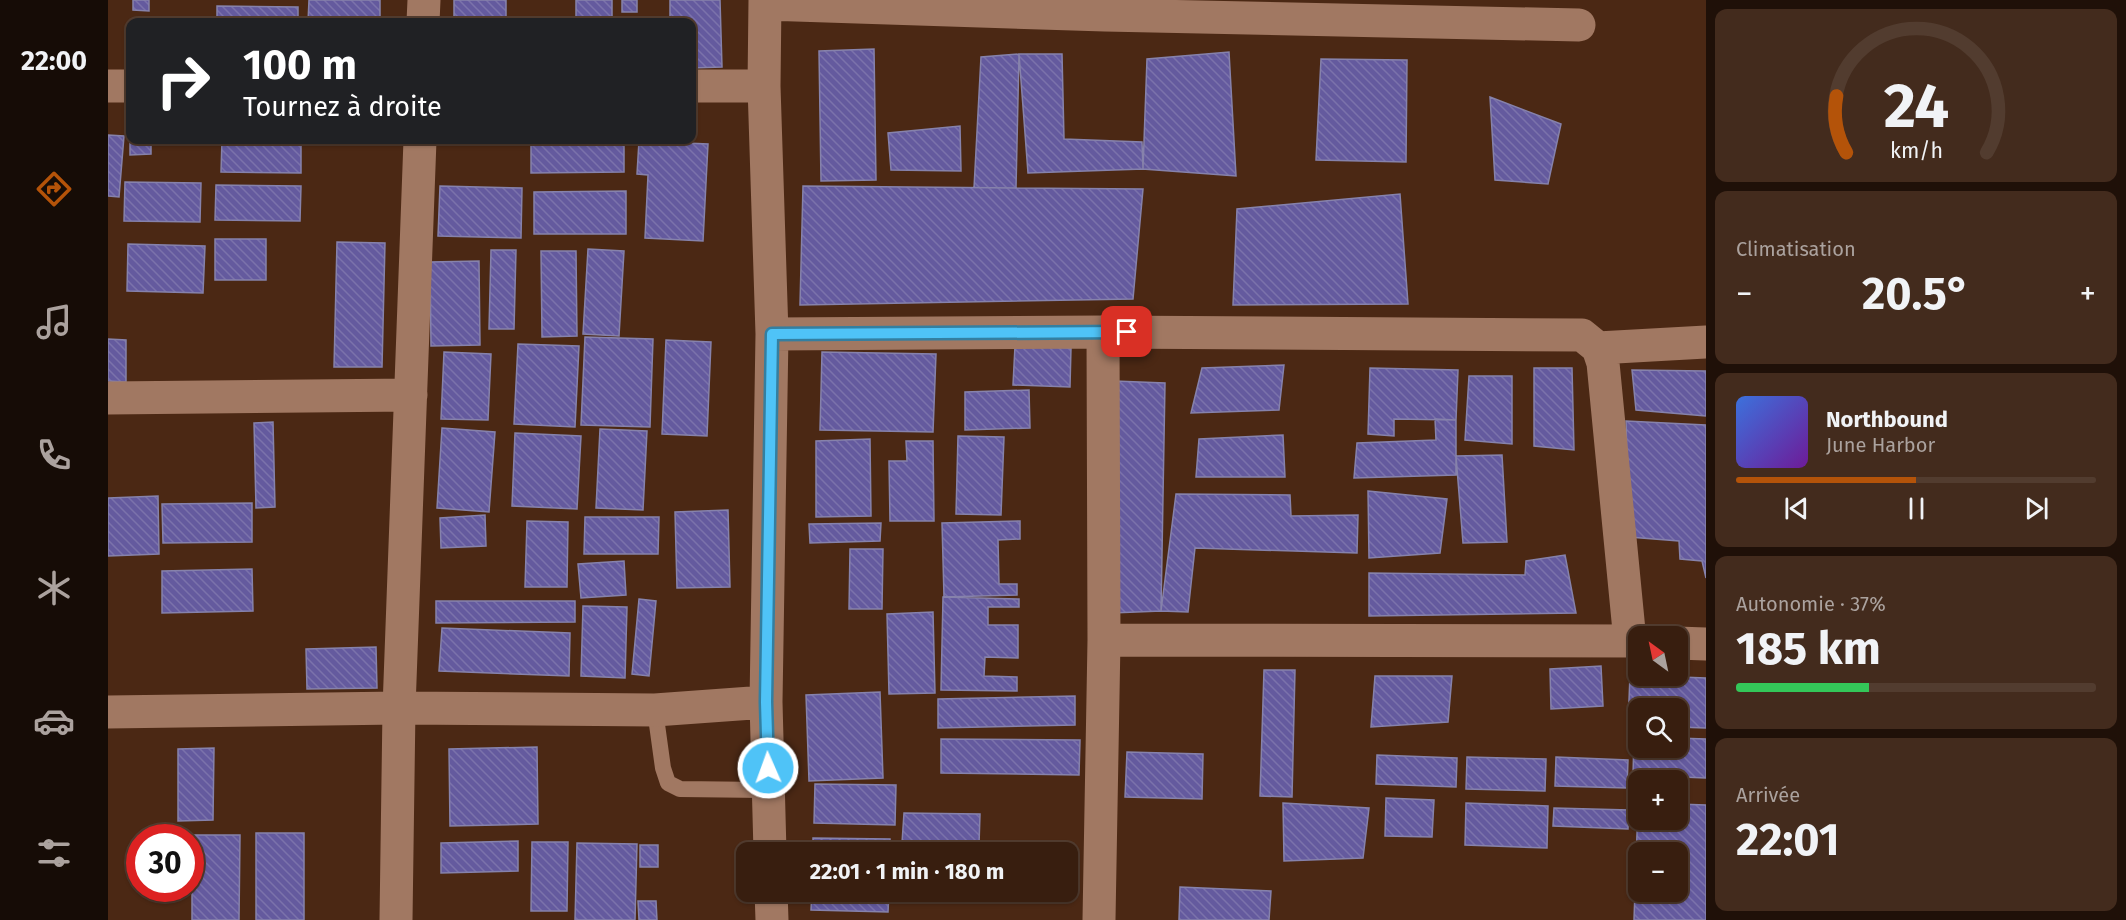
<!DOCTYPE html>
<html lang="fr">
<head>
<meta charset="utf-8">
<style>
	body { margin:0; font-family:"Fira Sans",sans-serif; background:#432b1d; color:#f1f3f6; height:100vh; display:flex; flex-direction:column; font-size:22px; white-space:nowrap }
	* { box-sizing:border-box; margin:0 }
	p { font-size:20px; color:#aba29e }
	.icon { flex:none; width:33px; height:33px; fill:none; stroke:currentColor; stroke-width:2; stroke-linecap:round; stroke-linejoin:round }
	.map { position:relative; flex:1; overflow:hidden }
	.drawer { display:flex; flex-direction:column; gap:9px; padding:9px; background:#1f1008; width:420px }
	.drawer>* { flex:none }
	.guide { position:absolute; left:18px; top:18px; width:570px; height:126px; border-radius:12px; box-shadow:0 2px 4px #0004,0 0 0 2px #523c2f; background:#202124; color:#fff; overflow:hidden }
	.needle { width:39px; rotate:327deg }
	.controls { position:absolute; left:1520px; top:626px; display:grid; gap:12px }
	.controls a { display:grid; place-items:center; width:60px; height:60px; border-radius:12px; background:#381e0f; box-shadow:0 2px 4px #0004,0 0 0 2px #523c2f; font-size:30px }
	.speed { position:absolute; left:18px; top:824px; display:flex; gap:12px; font-size:30px; font-weight:700; text-align:center }
	.speed>* { display:grid; place-content:center; width:78px; height:78px; border-radius:50%; background:#381e0f; box-shadow:0 2px 4px #0004,0 0 0 2px #523c2f; line-height:1 }
	.speed .limit { border:9px solid #d22; background:#fff; color:#111 }
	.pin { position:absolute; display:grid; place-items:center; width:51px; height:51px; color:#fff; margin:-26px; border-radius:12px; box-shadow:0 3px 9px #0006 }
	.me { position:absolute; width:66px; margin:-33px; rotate:358deg; stroke-linejoin:round; filter:drop-shadow(0 0 4px #0008) }
	.turn { display:flex; align-items:center; gap:21px; height:126px; padding:0 18px; font-size:27px }
	.turn .icon { width:78px; height:78px; stroke-width:2.5 }
	.turn b { display:block; font-size:42px; line-height:51px }
	.big { font-size:45px; font-weight:700; line-height:1.1 }
	.drawer .tile { flex:1; display:flex; flex-direction:column; justify-content:center; gap:9px; min-width:0; padding:0 21px; border-radius:12px; background:#432b1d }
	.drawer .dial { align-items:center; gap:0 }
	.dial svg { height:156px; overflow:visible; fill:none; stroke:#523c2f; stroke-width:7; stroke-linecap:round; text-anchor:middle }
	.dial text { fill:#f1f3f6; stroke:none }
	.song { display:flex; align-items:center; gap:18px }
	.cover { width:72px; height:72px; border-radius:9px; background:linear-gradient(135deg,hsl(220 70% 55%),hsl(280 70% 35%)) }
	.played { height:6px; border-radius:3px; background:linear-gradient(90deg,#b45309 50%,#523c2f 50%) }
	.keys { display:flex; justify-content:space-around; direction:ltr }
	.heat { display:flex; justify-content:space-between; align-items:center; font-size:33px; direction:ltr }
	.charge { height:9px; border-radius:4px; background:linear-gradient(90deg,#34c759 37%,#523c2f 0) }
	.trip { position:absolute; left:628px; top:842px; width:342px; height:60px; border-radius:12px; background:#381e0f; box-shadow:0 2px 4px #0004,0 0 0 2px #523c2f; font-weight:700; line-height:60px; text-align:center }
	main { display:flex; flex:1; min-height:0 }
	.menu { display:flex; flex-direction:column; width:108px; justify-content:space-around; align-items:center; background:#160c06; color:#aba29e }
	.menu .icon { width:42px; height:42px }
	.menu .on { color:#b45309 }
	.menu b { font-size:27px; color:#f1f3f6 }
	.map>svg:first-child { display:block }
	.building { fill:url(#building-back-hatch); stroke:#8682ab; stroke-width:1.5; fill-rule:evenodd }
	.lines { fill:none; stroke-linecap:round; stroke-linejoin:round }
	.lane { stroke:#a17862; stroke-width:16 }
	.street { stroke:#a17862; stroke-width:33 }
	.route-casing { stroke:#337fa1; stroke-width:15 }
	.route { stroke:#4fc3f7; stroke-width:10 }
</style>
</head>
<body>
<main>
<nav class="menu">
<b>22:00</b>
<svg class="icon on" aria-label="directions" viewBox="0 0 24 24"><path d="M12 3l9 9-9 9-9-9zM9 14v-3h6M13 9l2 2-2 2"/></svg>
<svg class="icon" aria-label="music" viewBox="0 0 24 24"><path d="M9 18V5l10-2v13"/><circle cx="6" cy="18" r="3"/><circle cx="16" cy="16" r="3"/></svg>
<svg class="icon" aria-label="phone" viewBox="0 0 24 24"><path d="M5 4h4l2 5-3 2q2 4 5 5l2-3 5 2v4C11 20 4 13 5 4z"/></svg>
<svg class="icon" aria-label="climate" viewBox="0 0 24 24"><path d="M12 3v18M4 7l16 10M4 17L20 7"/></svg>
<svg class="icon" aria-label="car" viewBox="0 0 24 24"><path d="M5 17H2v-5l4-1 3-4h7l3 4 3 1v5h-3M9 17h6M6 11h13"/><circle cx="7" cy="17" r="2"/><circle cx="17" cy="17" r="2"/></svg>
<svg class="icon" aria-label="filters" viewBox="0 0 24 24"><path d="M4 7h16M4 17h16"/><circle cx="9" cy="7" r="2"/><circle cx="15" cy="17" r="2"/></svg>
</nav>
<div class="map">
<svg width="1598" height="920" viewBox="0 0 1598 920">
	<defs>
		<pattern id="building-back-hatch" width="6" height="6" patternUnits="userSpaceOnUse" patternTransform="scale(1.5)"><rect width="6" height="6" fill="#645a9e"/><path d="M-1 5l2 2M0 0l6 6M5-1l2 2" fill="none" stroke="#7b72ab"/></pattern>
	</defs>
	<rect width="100%" height="100%" fill="#4b2814"/>
	<path class="building" d="M25 0H41V11L25 10Z
		M201 0H272V22H200Z
		M346 0H398V22H346Z
		M468 0H504V22H468Z
		M514 0H529V12H514Z
		M562 0H612L614 67 584 68V22H562Z
		M109 6 190 7V22H109Z
		M766 49 768 180 713 181 711 51Z
		M1121 52 1128 176 1035 169 1039 59Z
		M911 54 908 188H866L873 57Z
		M911 54H954L956 139 1034 142 1035 169 920 173Z
		M1213 59 1299 60 1298 162 1208 160Z
		M1382 97 1453 124 1440 184 1387 180Z
		M22 115V140H43V154L22 155Z
		M852 126 853 171 783 170 780 133Z
		M0 135 16 136 11 197 0 196Z
		M114 140H193V173L113 172Z
		M423 140H516V172L423 173Z
		M531 141 600 144 595 241 537 238 540 175 529 174Z
		M17 182 93 183 92 222 16 221Z
		M108 185 193 186 192 221 107 220Z
		M332 186 414 188 413 238 330 236Z
		M695 186 1035 189 1025 299 692 305Z
		M518 191V234H426V192Z
		M1292 194 1300 304 1125 305 1129 209Z
		M107 239H158V280H107Z
		M229 242 277 243 274 367H226Z
		M20 244 97 246 95 293 19 291Z
		M480 249 516 251 511 336 475 334Z
		M383 250H408L406 329H381Z
		M433 251H468L469 336 434 337Z
		M371 261 372 345 323 346 322 262Z
		M477 337 545 339 542 427 473 425Z
		M0 339 18 340V382L0 381Z
		M558 340 603 342 599 436 554 434Z
		M410 344 471 346 467 427 406 424Z
		M907 346 963 348 962 387 905 385Z
		M336 352 383 354 380 420 333 419Z
		M714 352 828 354 825 432 712 430Z
		M1176 365 1171 410 1083 413 1094 368Z
		M1262 368 1350 370 1348 420 1286 419V436L1260 434Z
		M1426 368H1464L1466 450 1426 446Z
		M1524 370 1598 371V416L1528 410Z
		M1361 376H1404V444L1357 440Z
		M1006 381 1057 383 1053 611 1004 613Z
		M921 390 922 428 857 430V392Z
		M1327 419 1348 420V475L1246 478 1249 443 1328 440Z
		M1518 421 1598 425V578L1594 561 1572 559 1571 541 1521 537Z
		M165 422 167 507 148 508 146 423Z
		M334 428 387 432 381 512 329 508Z
		M492 429 539 431 535 510 488 508Z
		M407 433 473 436 469 509 404 506Z
		M1175 435 1177 477H1088L1091 439Z
		M850 436 896 437 893 515 848 514Z
		M762 439 763 516 708 517V441Z
		M798 441H825L826 521H782L781 461H799Z
		M1394 455 1399 542 1355 543 1348 456Z
		M1260 491 1339 499 1332 553 1261 558Z
		M1068 494 1182 495 1183 516 1250 515 1249 553 1087 548 1080 612 1053 611Z
		M50 496 51 554 0 556V498Z
		M144 503V542L55 543 54 504Z
		M620 510 622 587 569 588 567 512Z
		M377 515 378 546 333 548 332 518Z
		M477 517H551L550 554H476Z
		M419 521 460 522 459 587H417Z
		M912 521V539L890 540 891 584H909V595L836 597 834 523Z
		M773 523 772 541 702 543 701 524Z
		M742 549H775L774 609H741Z
		M1457 555 1468 613 1261 616V573L1417 575 1418 561Z
		M516 561 518 595 473 598 470 564Z
		M144 569 145 611 54 613V571Z
		M835 597 911 599V607H880V625H910V658L877 657 876 676 909 677V691L833 690Z
		M531 599 548 601 541 676 524 674Z
		M328 601H467V622L328 623Z
		M475 606 519 607 517 678 473 676Z
		M825 612 827 693 781 694 779 614Z
		M334 628 462 633 461 676 331 671Z
		M268 647 269 688 199 689 198 649Z
		M1493 666 1495 706 1443 709 1442 669Z
		M1156 670H1187L1184 797 1152 796Z
		M1522 675 1598 678V728L1569 727V708H1530V726H1520Z
		M1267 676H1344L1340 722 1263 727Z
		M772 692 775 778 701 781 698 695Z
		M967 696V725L830 728V699Z
		M1526 737H1530V747H1569V738L1598 739V778L1525 775Z
		M833 739 972 740 971 775 833 773Z
		M429 747 430 824 342 826 341 749Z
		M106 748 105 820 70 821V749Z
		M1019 752 1095 754 1094 799 1017 797Z
		M1269 755 1349 758 1348 787 1268 784Z
		M1359 757 1438 759 1437 791 1358 789Z
		M1448 757 1520 760 1519 788 1447 786Z
		M707 784 788 785 787 825 706 823Z
		M1278 798 1326 800 1324 837 1277 836Z
		M1175 803 1261 808 1255 858 1176 861Z
		M1358 803 1440 806 1439 848 1357 845Z
		M1569 804 1598 805V920H1526L1530 805V819H1569ZM1530 852H1569V891H1530Z
		M1446 808 1521 810 1520 829 1445 826Z
		M796 813 872 814 871 845 794 843Z
		M148 833H196V920H148Z
		M84 835H132L131 920H84Z
		M705 838 782 839V852H705Z
		M410 841V871L333 873V843Z
		M424 842H460L459 911H423Z
		M469 843 529 844 527 920H467Z
		M532 845H550V867H532Z
		M1072 887 1163 891 1161 920H1071Z
		M704 891H781L780 912 703 910Z
		M530 901H548L549 920H531Z"/>
	<g class="lines">
		<path class="lane" d="M547 710 555 768 560 783 572 789 660 790"/>
		<path class="street" d="M657 0 656 86 664 334 658 702 662 852
			M657 4 997 15 1471 25
			M315 22 316 0
			M0 86H22
			M584 86H656
			M664 334 995 332 1474 335 1490 348 1495 363 1522 641
			M1490 348 1598 342
			M0 398 303 395
			M996 640 1530 641
			M1569 643 1598 644
			M0 712 291 708 547 710 658 702
			M663 891 664 920
			M288 920 291 708 312 140
			M991 920 996 640 995 332"/>
	</g>
	<g class="lines">
		<g class="route-casing">
			<path id="route" d="M660 768 658 702 664 334 1019 332"/>
		</g>
		<use href="#route" class="route"/>
	</g>
</svg>
<div class="controls">
<a><svg class="needle" viewBox="-14 -14 28 28"><path d="M0-13l5 13h-10z" fill="#e53935"/><path d="M0 13l5-13h-10z" fill="#aba29e"/></svg></a>
<a><svg class="icon" aria-label="search" viewBox="0 0 24 24"><circle cx="10" cy="10" r="6"/><path d="M15 15l6 6"/></svg></a>
<a>+</a>
<a>−</a>
</div>
<div class="speed"><div class="limit">30</div></div>
<div class="pin" style="left:1019px;top:332px;background:#d93025"><svg class="icon" aria-label="arrive" viewBox="0 0 24 24"><path d="M6 21V4h12l-3 4 3 4H6"/></svg></div>
<svg class="me" style="left:660px;top:768px" viewBox="-20 -20 40 40"><circle r="17" fill="#4fc3f7" stroke="#fff" stroke-width="3"/><path d="M0-11L8 9 0 5-8 9z" fill="#fff"/></svg>
<div class="trip">22:01 · 1 min · 180 m</div>
<div class="guide">
<div class="turn"><svg class="icon" aria-label="right" viewBox="0 0 24 24"><path d="M7 20v-9h11M14 6l5 5-5 5"/></svg><div><b>100 m</b>Tournez à droite</div></div>
</div>
</div>
<section class="drawer">
<div class="tile dial"><svg viewBox="0 0 100 80">
<path d="M14 69A42 42 0 1 1 86 69"/>
<path d="M14 69A42 42 0 0 1 9 40" stroke="#b45309"/>
<text x="50" y="56" font-size="32" font-weight="700">24</text>
<text x="50" y="72" font-size="11">km/h</text>
</svg></div>
<div class="tile"><p>Climatisation</p>
<div class="heat"><a>−</a><b class="big">20.5°</b><a>+</a></div>
</div>
<div class="tile">
<div class="song"><i class="cover"></i><div><b>Northbound</b><p>June Harbor</p></div></div>
<div class="played"></div>
<div class="keys"><svg class="icon" aria-label="previous" viewBox="0 0 24 24"><path d="M18 5L8 12l10 7zM5 5v14"/></svg><svg class="icon" aria-label="pause" viewBox="0 0 24 24"><path d="M8 5v14M16 5v14"/></svg><svg class="icon" aria-label="next" viewBox="0 0 24 24"><path d="M6 5l10 7-10 7zM19 5v14"/></svg></div>
</div>
<div class="tile"><p>Autonomie · 37%</p><b class="big">185 km</b><div class="charge"></div></div>
<div class="tile"><p>Arrivée</p><b class="big">22:01</b></div>
</section>
</main>
</body>
</html>
